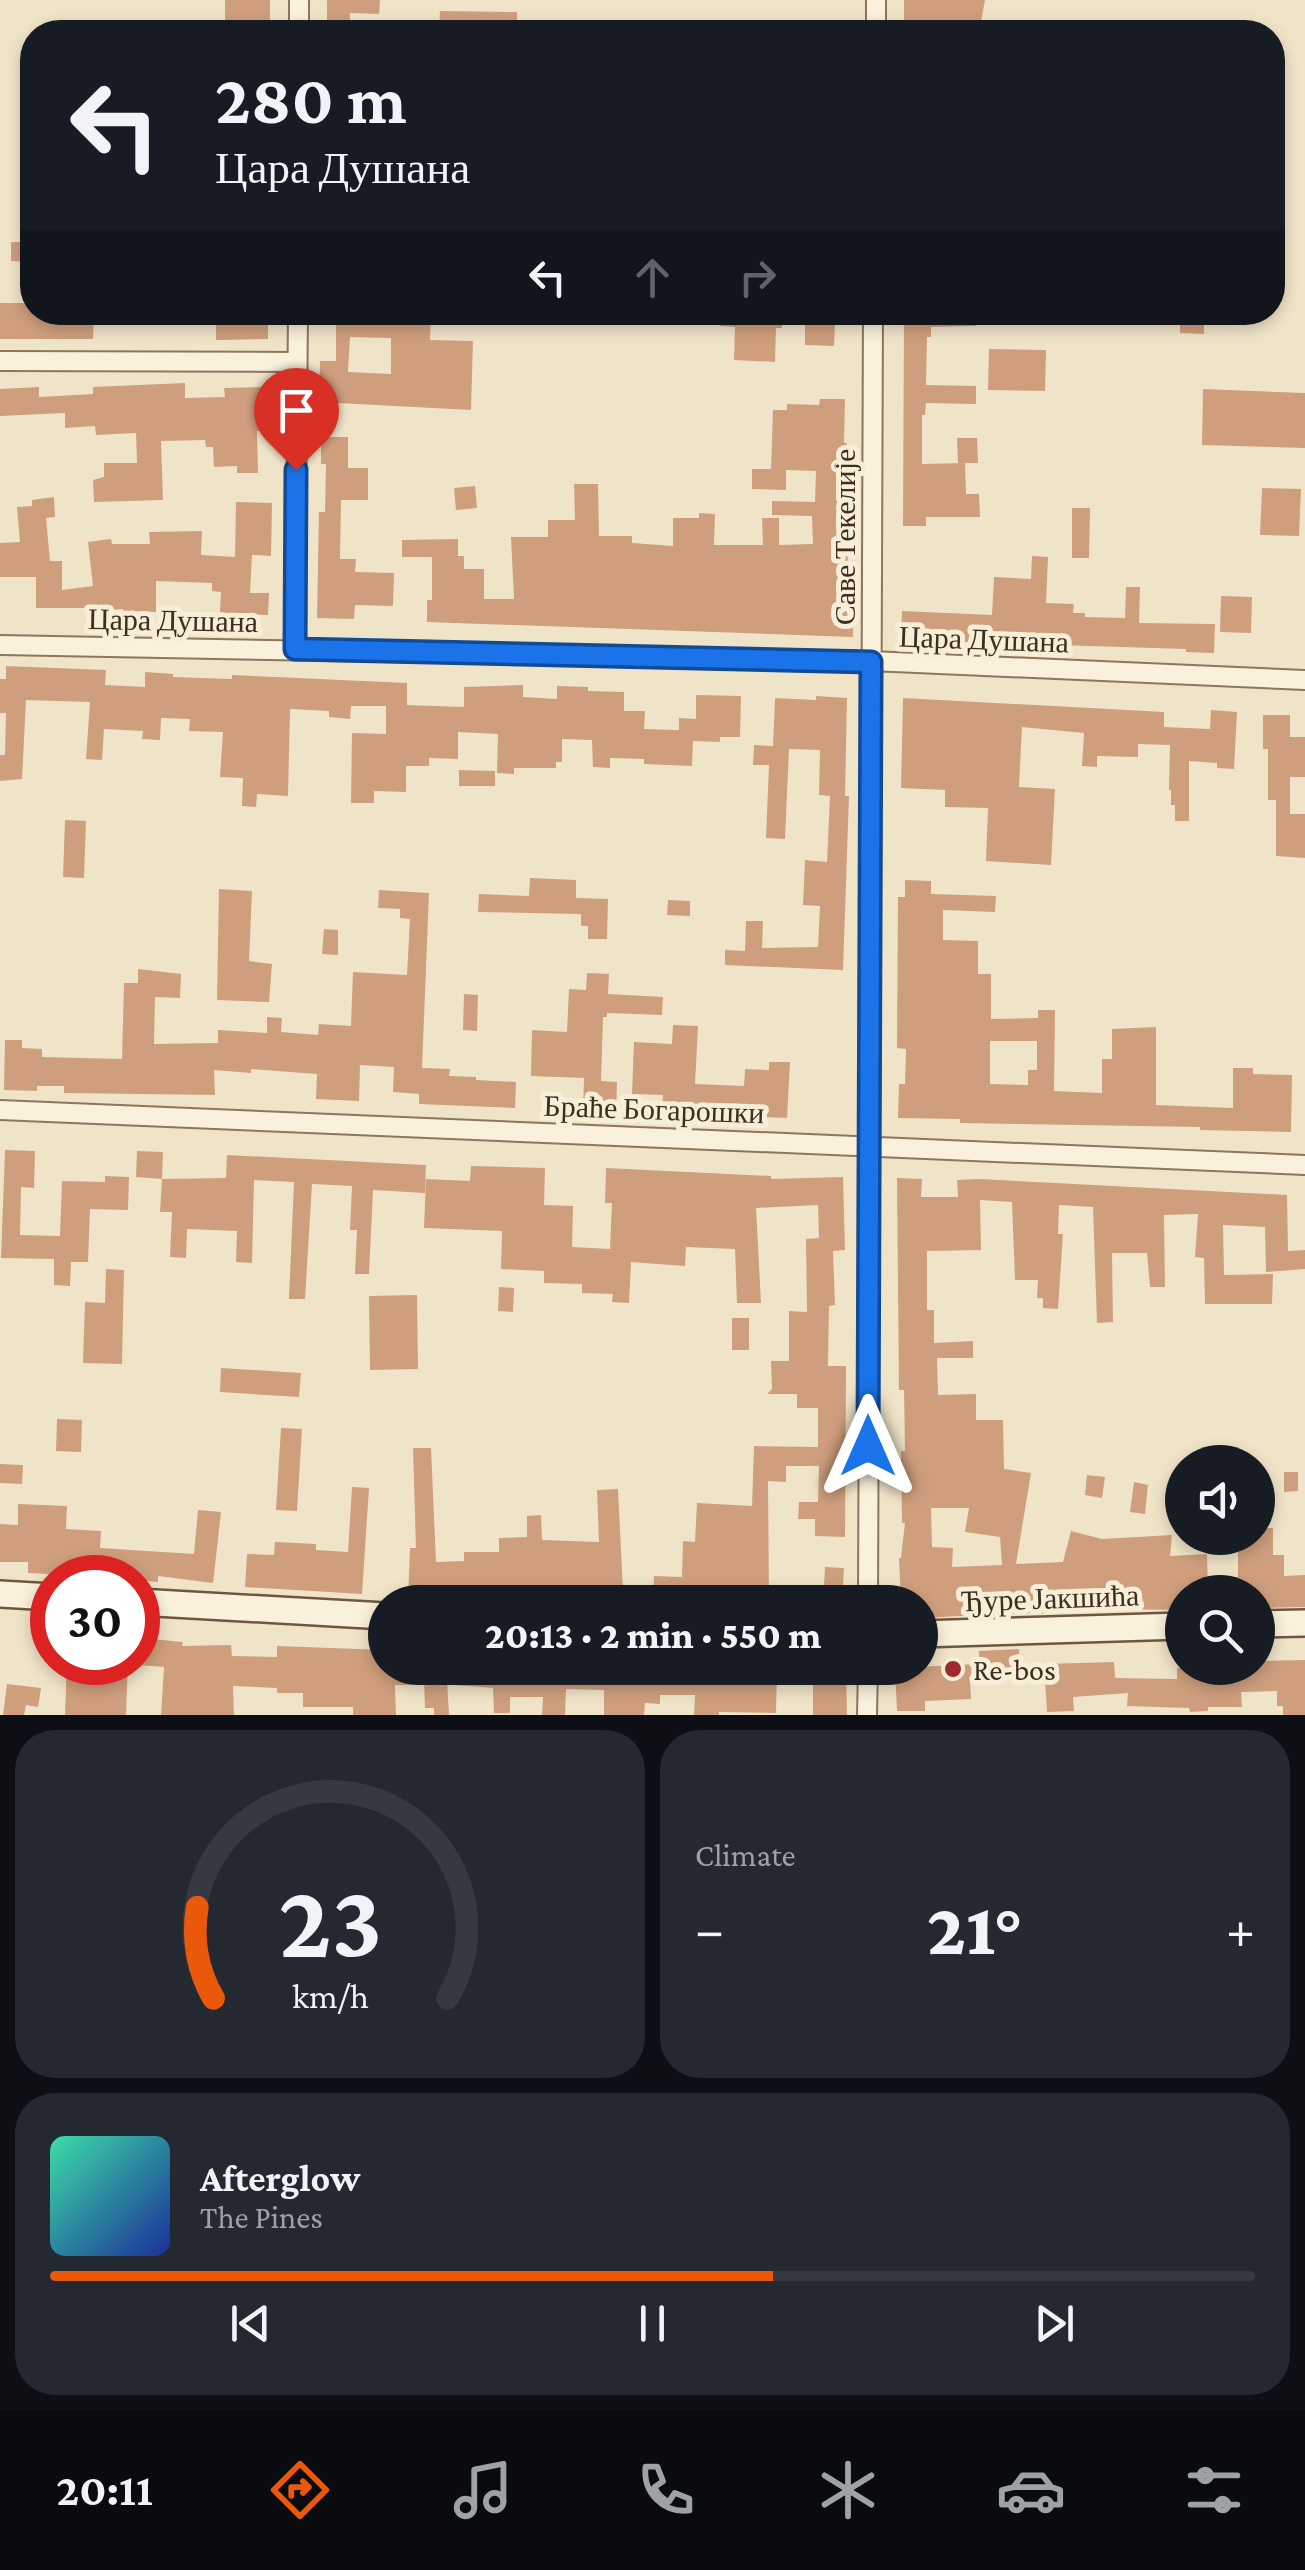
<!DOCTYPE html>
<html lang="en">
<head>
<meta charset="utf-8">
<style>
	body { margin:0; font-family:"Crimson Pro",serif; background:#242831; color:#f1f3f6; height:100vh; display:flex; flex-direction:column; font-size:38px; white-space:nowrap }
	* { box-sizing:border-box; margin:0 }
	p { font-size:32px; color:#9ea1a6 }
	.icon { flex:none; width:55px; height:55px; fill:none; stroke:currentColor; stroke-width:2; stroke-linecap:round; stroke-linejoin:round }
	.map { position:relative; height:1715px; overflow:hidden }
	.drawer { display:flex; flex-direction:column; gap:15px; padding:15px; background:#0d0f14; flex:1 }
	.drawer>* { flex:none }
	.top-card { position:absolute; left:20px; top:20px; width:1265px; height:305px; border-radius:40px; box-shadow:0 5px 15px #0003; background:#171b24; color:#f1f3f6; overflow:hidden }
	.controls { position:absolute; left:1165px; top:1445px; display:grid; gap:20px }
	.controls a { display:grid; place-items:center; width:110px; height:110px; border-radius:50%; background:#171b24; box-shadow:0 5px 15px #0003; font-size:50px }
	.speed { position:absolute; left:30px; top:1555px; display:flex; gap:20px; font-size:50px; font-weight:700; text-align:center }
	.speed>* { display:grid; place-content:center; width:130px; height:130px; border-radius:50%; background:#171b24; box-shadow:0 5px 15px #0003; line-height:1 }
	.speed .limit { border:15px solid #d22; background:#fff; color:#111 }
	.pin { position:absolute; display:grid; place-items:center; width:85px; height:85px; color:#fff; margin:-102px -42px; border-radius:50% 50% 50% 0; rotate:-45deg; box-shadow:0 0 10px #0007 }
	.pin .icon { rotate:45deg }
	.me { position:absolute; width:110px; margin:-55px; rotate:0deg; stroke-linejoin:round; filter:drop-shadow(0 0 8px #0008) }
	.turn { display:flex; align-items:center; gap:35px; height:210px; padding:0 30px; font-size:45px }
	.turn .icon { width:130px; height:130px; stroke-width:2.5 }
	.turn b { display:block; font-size:70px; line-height:85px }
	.lanes { display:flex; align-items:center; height:95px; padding:0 30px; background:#0003; justify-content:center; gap:50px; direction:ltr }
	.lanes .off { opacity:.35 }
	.big { font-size:75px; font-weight:800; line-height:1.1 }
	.drawer .tile { flex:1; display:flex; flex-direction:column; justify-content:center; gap:15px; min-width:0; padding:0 35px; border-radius:40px; background:#242831 }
	.drawer .dial { align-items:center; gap:0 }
	.dial svg { height:260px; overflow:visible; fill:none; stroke:#363941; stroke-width:7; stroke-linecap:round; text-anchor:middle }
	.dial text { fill:#f1f3f6; stroke:none }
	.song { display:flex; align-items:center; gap:30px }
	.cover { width:120px; height:120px; border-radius:15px; background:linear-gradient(135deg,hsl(160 70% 55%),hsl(230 70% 35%)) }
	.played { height:10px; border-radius:5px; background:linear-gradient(90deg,#ea580c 60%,#363941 60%) }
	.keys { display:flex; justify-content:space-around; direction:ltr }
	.heat { display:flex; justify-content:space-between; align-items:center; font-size:55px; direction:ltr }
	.drawer .tiles { flex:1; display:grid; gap:15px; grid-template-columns:1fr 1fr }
	.tile:last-child { grid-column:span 2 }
	.trip { position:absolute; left:368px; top:1585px; width:570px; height:100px; border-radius:50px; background:#171b24; box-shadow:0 5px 15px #0003; font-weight:800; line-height:100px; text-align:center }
	.tab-bar { display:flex; height:160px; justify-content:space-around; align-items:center; background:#090b0e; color:#9ea1a6 }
	.tab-bar .icon { width:70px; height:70px }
	.tab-bar .on { color:#ea580c }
	.tab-bar b { font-size:45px; color:#f1f3f6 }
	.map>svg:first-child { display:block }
	.building { fill:#cf9f7d; fill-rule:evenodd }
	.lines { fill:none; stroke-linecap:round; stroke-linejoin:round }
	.minor-casing { stroke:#8d765c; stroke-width:22 }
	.secondary-casing { stroke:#6f573f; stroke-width:30 }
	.minor { stroke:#faf1dc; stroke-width:18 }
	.secondary { stroke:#faf1dc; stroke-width:25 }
	.route-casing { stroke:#114b97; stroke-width:25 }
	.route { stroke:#1a73e8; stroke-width:18 }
	.poi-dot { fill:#9e2a2b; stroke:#f7eed8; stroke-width:4 }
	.labels { text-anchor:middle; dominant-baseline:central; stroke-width:10; stroke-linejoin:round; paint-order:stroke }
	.street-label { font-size:30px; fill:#3d2e20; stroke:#f7eed8 }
	.poi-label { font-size:30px; fill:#3d2e20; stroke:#f7eed8; text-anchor:start }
</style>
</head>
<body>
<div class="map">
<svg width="1305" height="1715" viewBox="0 0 1305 1715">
	<rect width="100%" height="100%" fill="#f0e4c8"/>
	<path class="building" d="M225 0H270V32H225Z
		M327 0H380L379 14 350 13V32H327Z
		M904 0H985L979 32H904Z
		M440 11 517 12V32H439Z
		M11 242H32V262L11 261Z
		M0 303H32V312H94L93 339H0Z
		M216 312H268V339L216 340Z
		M336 312H364V318L398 319V312H431L430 340 473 341 471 410 319 402 320 361H336ZM350 337 391 338V374L348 372Z
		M720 312H782V328H776L775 362 734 360 735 327 720 326Z
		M904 312H976V326L931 327V337H927L926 385 976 386V404L926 403 925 415H922V464L965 463 966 494H979L980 517H926V526H903Z
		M1180 312H1204V334L1180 333Z
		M805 321 835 322 834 346 805 345Z
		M989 349 1046 350 1045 391 988 390Z
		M185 383V398L225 397 224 388 265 387 266 431H257L258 473H237V466L214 467 213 447H206L205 440 161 441 163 500 94 502 93 480 104 477V463H137L136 433 96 435 95 426 65 428V413L0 416V389L39 387V397L93 394V387Z
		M1203 389 1305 393V448L1202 445Z
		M820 399H845L844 443H847L843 528H848L847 615H853V637L427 622V600H432V557H402V540L458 539V556H464V569H484V599H514L511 537H548V520H575L574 484H598L599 536H632V543L673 546V518H699V513L715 514 714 545H763L762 518H779V545L813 544 812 516 772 515V501L815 502 816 471 786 470V490L752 489V469H771L773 410H787V404L819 405Z
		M321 437H348V468H368V500H341L340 559H356L355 572 394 573 393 606 355 605 354 619 317 618 319 512H325L326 464H321Z
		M957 438H977L978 463H958Z
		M475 486 477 508 456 510 454 488Z
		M1262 488 1301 489 1299 536 1260 535Z
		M54 497 55 517 46 518 50 561H62V590L93 586 88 542 111 539 112 544H150L149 532 202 531 201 555 235 557 236 502 272 503 271 556 252 555 250 593H269L268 615 220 613 221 592 212 591V583L156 581V612L123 611V609L86 612 85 608H36V577H0V543L20 542 17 507 32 506V500Z
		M1072 508H1090L1089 558H1072Z
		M1032 556 1048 557 1046 603 1074 604 1073 613H1085V617L1125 618 1126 587H1140L1139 623 1215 624 1214 653 1186 652V649L901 640 902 611 992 615 994 577 1031 579Z
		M1221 596 1252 597 1251 633 1220 632Z
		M6 666 106 670 105 685 145 687V672L173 674V677L232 679V675L407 683V705L464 707V687L523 685V697L557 699V686L588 687V691L624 692V711H645L644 729 679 730V718L696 719V695L741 696 740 737H720V742L693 741 692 766 644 764V759L610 758V768L593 767 592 740 562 739V762H556V768H514V774L497 773 498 734 458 732V759L429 758V766H406V792L374 791V803H351L352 733 386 734V706H351L350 719 329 717V711L290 709 288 796 257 794 256 807 242 806 243 778 220 777 223 732 189 731 190 719 161 718 160 740 142 739 143 731 104 729 102 760 86 759 90 702 26 700 22 779 0 781V755H5L6 713H0V679H6Z
		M816 696 847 698 845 796H849L843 970 725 965V950L745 951 746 921H763L762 948 818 947 820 906 803 905 805 860 827 862 830 796 819 795 820 750 789 749 785 839 766 838 769 765H753L754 745 773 746 775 698 816 700Z
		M903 698 1164 712V727L1210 729 1211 710 1237 712 1234 769 1217 768V763L1189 761V821H1175V805H1171V790H1169L1170 745 1138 744V757L1097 756V767L1082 766 1084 733 1022 727 1019 787 1055 789 1051 865 986 861 988 808 945 807V790L901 788Z
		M1263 715H1290V737H1305V777H1290V814H1305V858L1276 856V800H1268V749H1263Z
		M459 770 495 771V786H459Z
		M65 820 86 821 84 878 63 877Z
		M530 878 576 880V898L608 899 607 939H588V926H581V914L478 912 479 894 529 896Z
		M905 880 931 881V894L996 896 995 912 943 910V940L978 941V974H991V1019L1038 1018V1010H1055L1054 1091 1102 1093V1059H1112V1029L1156 1027V1105L1233 1108V1068H1253V1074L1292 1075 1291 1132 1200 1130V1127L960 1123V1119L898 1118 899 1084H905L906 1049 897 1048 898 897H905ZM990 1041H1037V1070H1028V1085L990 1084Z
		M219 889 252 891 249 961 272 964 269 1002 217 1000Z
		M379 890 429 893 422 1068 450 1069 449 1076 476 1077V1080L516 1082 515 1108 419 1104V1094L393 1092 394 1067 360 1065 359 1101 316 1099 317 1074 251 1069V1073L214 1070 215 1095 64 1093V1086H37V1091L4 1090 5 1040H22V1048L42 1049V1057L122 1059 124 983H138V969L181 974 180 998 155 997 154 1044 218 1043V1030L267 1033V1017L282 1018 281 1032 318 1035 319 1024 351 1026 353 972 407 975 410 919 400 918V909L378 908Z
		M668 900 690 901V916L667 915Z
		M324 929 338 930V955L322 954Z
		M587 973 609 974 608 994 663 997 662 1015 607 1013V1017H603L601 1081 617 1082 616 1112 583 1111 584 1078 531 1076 532 1030 567 1032 569 989 586 990Z
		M464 994 478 995 477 1031 463 1030Z
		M673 1025 698 1026 695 1084 744 1086 745 1069 769 1070V1062H790L787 1118 662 1113 663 1095 632 1094 634 1042 672 1044Z
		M5 1150 35 1151 34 1188 21 1187 20 1235 60 1236 62 1181 105 1182V1176L129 1177 128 1210 90 1209 88 1262H71L70 1286 54 1285V1259L1 1258Z
		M137 1151 163 1152 162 1179 136 1177Z
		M227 1155 426 1165 425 1193 373 1190 369 1274H355L357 1230H350L352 1186 312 1184 305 1299H289L294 1182 254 1180 252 1263 236 1262 237 1231 187 1229 186 1258 170 1257 172 1212H160L162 1179 226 1178Z
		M471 1166 545 1168 544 1205 573 1206 572 1247 610 1249 612 1203H605L606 1168 771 1176V1179L843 1177 845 1250 833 1251 835 1305 829 1306 828 1366H846L845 1537 815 1536V1519H798L799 1502H818L819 1466H786V1482L768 1481 769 1602H653L654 1576 682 1577 683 1541 695 1542 697 1503 752 1506 754 1446 818 1447V1408H797V1394H767L772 1389 771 1361H789V1311L807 1312 806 1239 819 1238 818 1205 756 1208 761 1303H737L735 1249 686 1247 685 1266 631 1262 629 1303 612 1302 613 1294 582 1293V1284L544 1283V1271L501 1269 502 1231 424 1228 426 1179 470 1181Z
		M897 1178 922 1179 921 1197H958L957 1180 980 1179 1287 1195 1288 1251 1305 1250V1269L1266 1272 1265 1227 1223 1225 1224 1275 1273 1274 1272 1304H1205L1204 1258 1195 1257 1198 1214 1164 1215 1165 1287H1150L1147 1253H1112L1113 1322 1097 1323 1093 1207 1059 1205 1058 1234H1063L1058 1309 1043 1308V1298H1037L1038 1280H1015L1012 1202 980 1200 981 1250 927 1251V1310H934V1343L973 1341V1358H937L938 1395 976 1394V1420H1003L1004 1469 1031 1473 1016 1564 1063 1562 1071 1531 1102 1539 1172 1535 1170 1556 1207 1554 1208 1592H1182V1610L1110 1609 920 1618V1602H901L899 1558H901L905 1523H902L901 1451H905L904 1390H899ZM931 1508H969L965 1532 1000 1537 1002 1565 952 1567 953 1548 932 1547Z
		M106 1269 124 1270 122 1364 83 1363 85 1302 105 1303Z
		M499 1287 514 1288 513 1312 498 1311Z
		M417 1295 418 1369 370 1370 369 1296Z
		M732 1318H749V1350H732Z
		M221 1368 301 1373 299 1397 220 1392Z
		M57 1419 82 1420 81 1452 56 1451Z
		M281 1428 302 1429 297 1511 276 1510Z
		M413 1448H431L436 1562 464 1561V1552H499V1538L527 1537V1516L541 1515 542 1540 599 1542 597 1490 618 1489 623 1591 576 1592V1602H452L408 1599 410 1548H416Z
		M0 1464 23 1465 22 1484 0 1483Z
		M1284 1472H1298V1491L1284 1492Z
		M1087 1475 1105 1477 1102 1498 1085 1495Z
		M1134 1482 1148 1485 1145 1514 1130 1512Z
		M352 1487 369 1488 362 1594 245 1587 247 1554 274 1555 275 1542 316 1544V1550L348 1552Z
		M18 1504 67 1506 66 1529 101 1531 100 1548 194 1554 198 1510 221 1512 213 1583 158 1576V1582L138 1580V1578L28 1573V1562H0V1524L18 1525Z
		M1258 1528H1273V1555H1284V1576L1305 1575V1607L1258 1608V1592H1238V1552L1199 1549 1200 1538H1258Z
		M825 1567 844 1568 842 1602H823Z
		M140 1638 183 1642 182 1646 231 1645 232 1656 277 1657V1646L385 1650V1668H413L412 1685H395L396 1715H353V1707H303V1693H277V1688L233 1686 234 1715H161L164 1667 138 1665Z
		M1019 1649 1020 1677 970 1680 971 1699 925 1701V1711H897L895 1668 979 1664V1651Z
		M1305 1660V1715H1283V1706H1277V1691L1241 1692 1242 1707H1208V1711L1190 1712 1189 1708 1127 1706 1128 1693 1073 1697 1074 1711 1047 1712 1044 1664 1114 1662 1115 1678 1177 1679V1668H1207V1673L1245 1672V1668H1258V1661Z
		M67 1662H128L126 1715H65Z
		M456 1668 777 1669 776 1713 719 1712V1715H694L695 1695H660V1704L645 1703 644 1715H604V1690L566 1689 565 1715H542L543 1697H510V1713H494L493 1688 455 1685Z
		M813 1668H846L847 1715H813Z
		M447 1679 449 1715H434V1708H425L424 1680Z
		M7 1684 41 1688 38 1707 26 1705 24 1715H3Z"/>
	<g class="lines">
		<g class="minor-casing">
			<path id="minor" d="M299 32V0
				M876 32V0
				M0 361 297 362
				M0 645 871 661 1305 680
				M295 649 298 312
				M0 1110 1305 1165
				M868 1602 873 312
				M867 1715 868 1668"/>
		</g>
		<g class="secondary-casing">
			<path id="secondary" d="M0 1594 52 1597
				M138 1602 385 1616
				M1258 1624 1305 1623
				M920 1634 1182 1626"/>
		</g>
		<use href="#minor" class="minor"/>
		<use href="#secondary" class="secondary"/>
	</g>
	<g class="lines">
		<g class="route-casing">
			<path id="route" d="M296 470 295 649 871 662 868 1446"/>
		</g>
		<use href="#route" class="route"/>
	</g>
	<circle class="poi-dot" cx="953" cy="1669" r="10"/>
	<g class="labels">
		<g class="street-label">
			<text transform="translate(844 537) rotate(-90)">Саве Текелије</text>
			<text transform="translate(173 620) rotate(1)">Цара Душана</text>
			<text transform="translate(984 639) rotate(2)">Цара Душана</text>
			<text transform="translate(654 1109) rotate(2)">Браће Богарошки</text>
			<text transform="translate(1050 1598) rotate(-2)">Ђуре Јакшића</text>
		</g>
		<g class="poi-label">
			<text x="973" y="1669">Re-bos</text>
		</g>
	</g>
</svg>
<div class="controls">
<a><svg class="icon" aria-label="sound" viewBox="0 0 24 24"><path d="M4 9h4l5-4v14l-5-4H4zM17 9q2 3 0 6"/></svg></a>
<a><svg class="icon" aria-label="search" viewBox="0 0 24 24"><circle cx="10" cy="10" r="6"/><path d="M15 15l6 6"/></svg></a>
</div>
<div class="speed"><div class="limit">30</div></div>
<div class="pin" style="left:296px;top:470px;background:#d93025"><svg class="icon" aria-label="arrive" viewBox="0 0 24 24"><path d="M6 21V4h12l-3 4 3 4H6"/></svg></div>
<svg class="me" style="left:868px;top:1446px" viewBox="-20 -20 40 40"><path d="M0-17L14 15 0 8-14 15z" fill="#1a73e8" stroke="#fff" stroke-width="4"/></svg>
<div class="trip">20:13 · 2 min · 550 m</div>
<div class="top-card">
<div class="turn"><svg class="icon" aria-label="left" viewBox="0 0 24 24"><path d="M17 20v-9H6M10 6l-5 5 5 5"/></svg><div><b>280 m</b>Цара Душана</div></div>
<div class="lanes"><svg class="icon" aria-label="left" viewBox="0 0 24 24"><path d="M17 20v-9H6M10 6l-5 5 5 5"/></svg><svg class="icon off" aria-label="ahead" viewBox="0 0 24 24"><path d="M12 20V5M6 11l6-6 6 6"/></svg><svg class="icon off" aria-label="right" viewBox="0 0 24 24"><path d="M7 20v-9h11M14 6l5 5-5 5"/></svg></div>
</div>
</div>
<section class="drawer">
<div class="tiles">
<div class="tile dial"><svg viewBox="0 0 100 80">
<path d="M14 69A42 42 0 1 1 86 69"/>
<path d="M14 69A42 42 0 0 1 9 41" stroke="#ea580c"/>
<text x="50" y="56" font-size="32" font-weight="700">23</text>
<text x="50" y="72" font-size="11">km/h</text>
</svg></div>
<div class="tile"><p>Climate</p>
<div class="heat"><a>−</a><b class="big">21°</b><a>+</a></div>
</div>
<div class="tile">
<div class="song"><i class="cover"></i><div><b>Afterglow</b><p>The Pines</p></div></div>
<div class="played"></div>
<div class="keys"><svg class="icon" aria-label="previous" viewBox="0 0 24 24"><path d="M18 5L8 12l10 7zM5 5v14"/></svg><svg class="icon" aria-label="pause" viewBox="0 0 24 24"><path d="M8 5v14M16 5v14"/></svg><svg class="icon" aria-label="next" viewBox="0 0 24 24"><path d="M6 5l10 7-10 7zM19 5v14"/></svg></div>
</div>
</div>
</section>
<nav class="tab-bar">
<b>20:11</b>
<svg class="icon on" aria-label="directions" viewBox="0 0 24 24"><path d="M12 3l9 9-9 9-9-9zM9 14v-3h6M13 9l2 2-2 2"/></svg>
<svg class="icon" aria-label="music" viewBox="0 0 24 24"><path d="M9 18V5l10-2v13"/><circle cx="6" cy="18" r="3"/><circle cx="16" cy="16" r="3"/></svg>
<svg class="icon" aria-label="phone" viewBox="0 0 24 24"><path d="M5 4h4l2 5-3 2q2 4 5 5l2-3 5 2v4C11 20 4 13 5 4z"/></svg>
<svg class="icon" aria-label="climate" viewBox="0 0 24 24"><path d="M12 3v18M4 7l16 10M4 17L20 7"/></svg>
<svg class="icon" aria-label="car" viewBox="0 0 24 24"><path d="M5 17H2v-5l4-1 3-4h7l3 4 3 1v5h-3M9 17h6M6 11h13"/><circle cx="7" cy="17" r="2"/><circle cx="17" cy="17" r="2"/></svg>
<svg class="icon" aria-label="filters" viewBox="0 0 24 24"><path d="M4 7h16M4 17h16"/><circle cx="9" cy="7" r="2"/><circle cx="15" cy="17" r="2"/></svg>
</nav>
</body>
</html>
